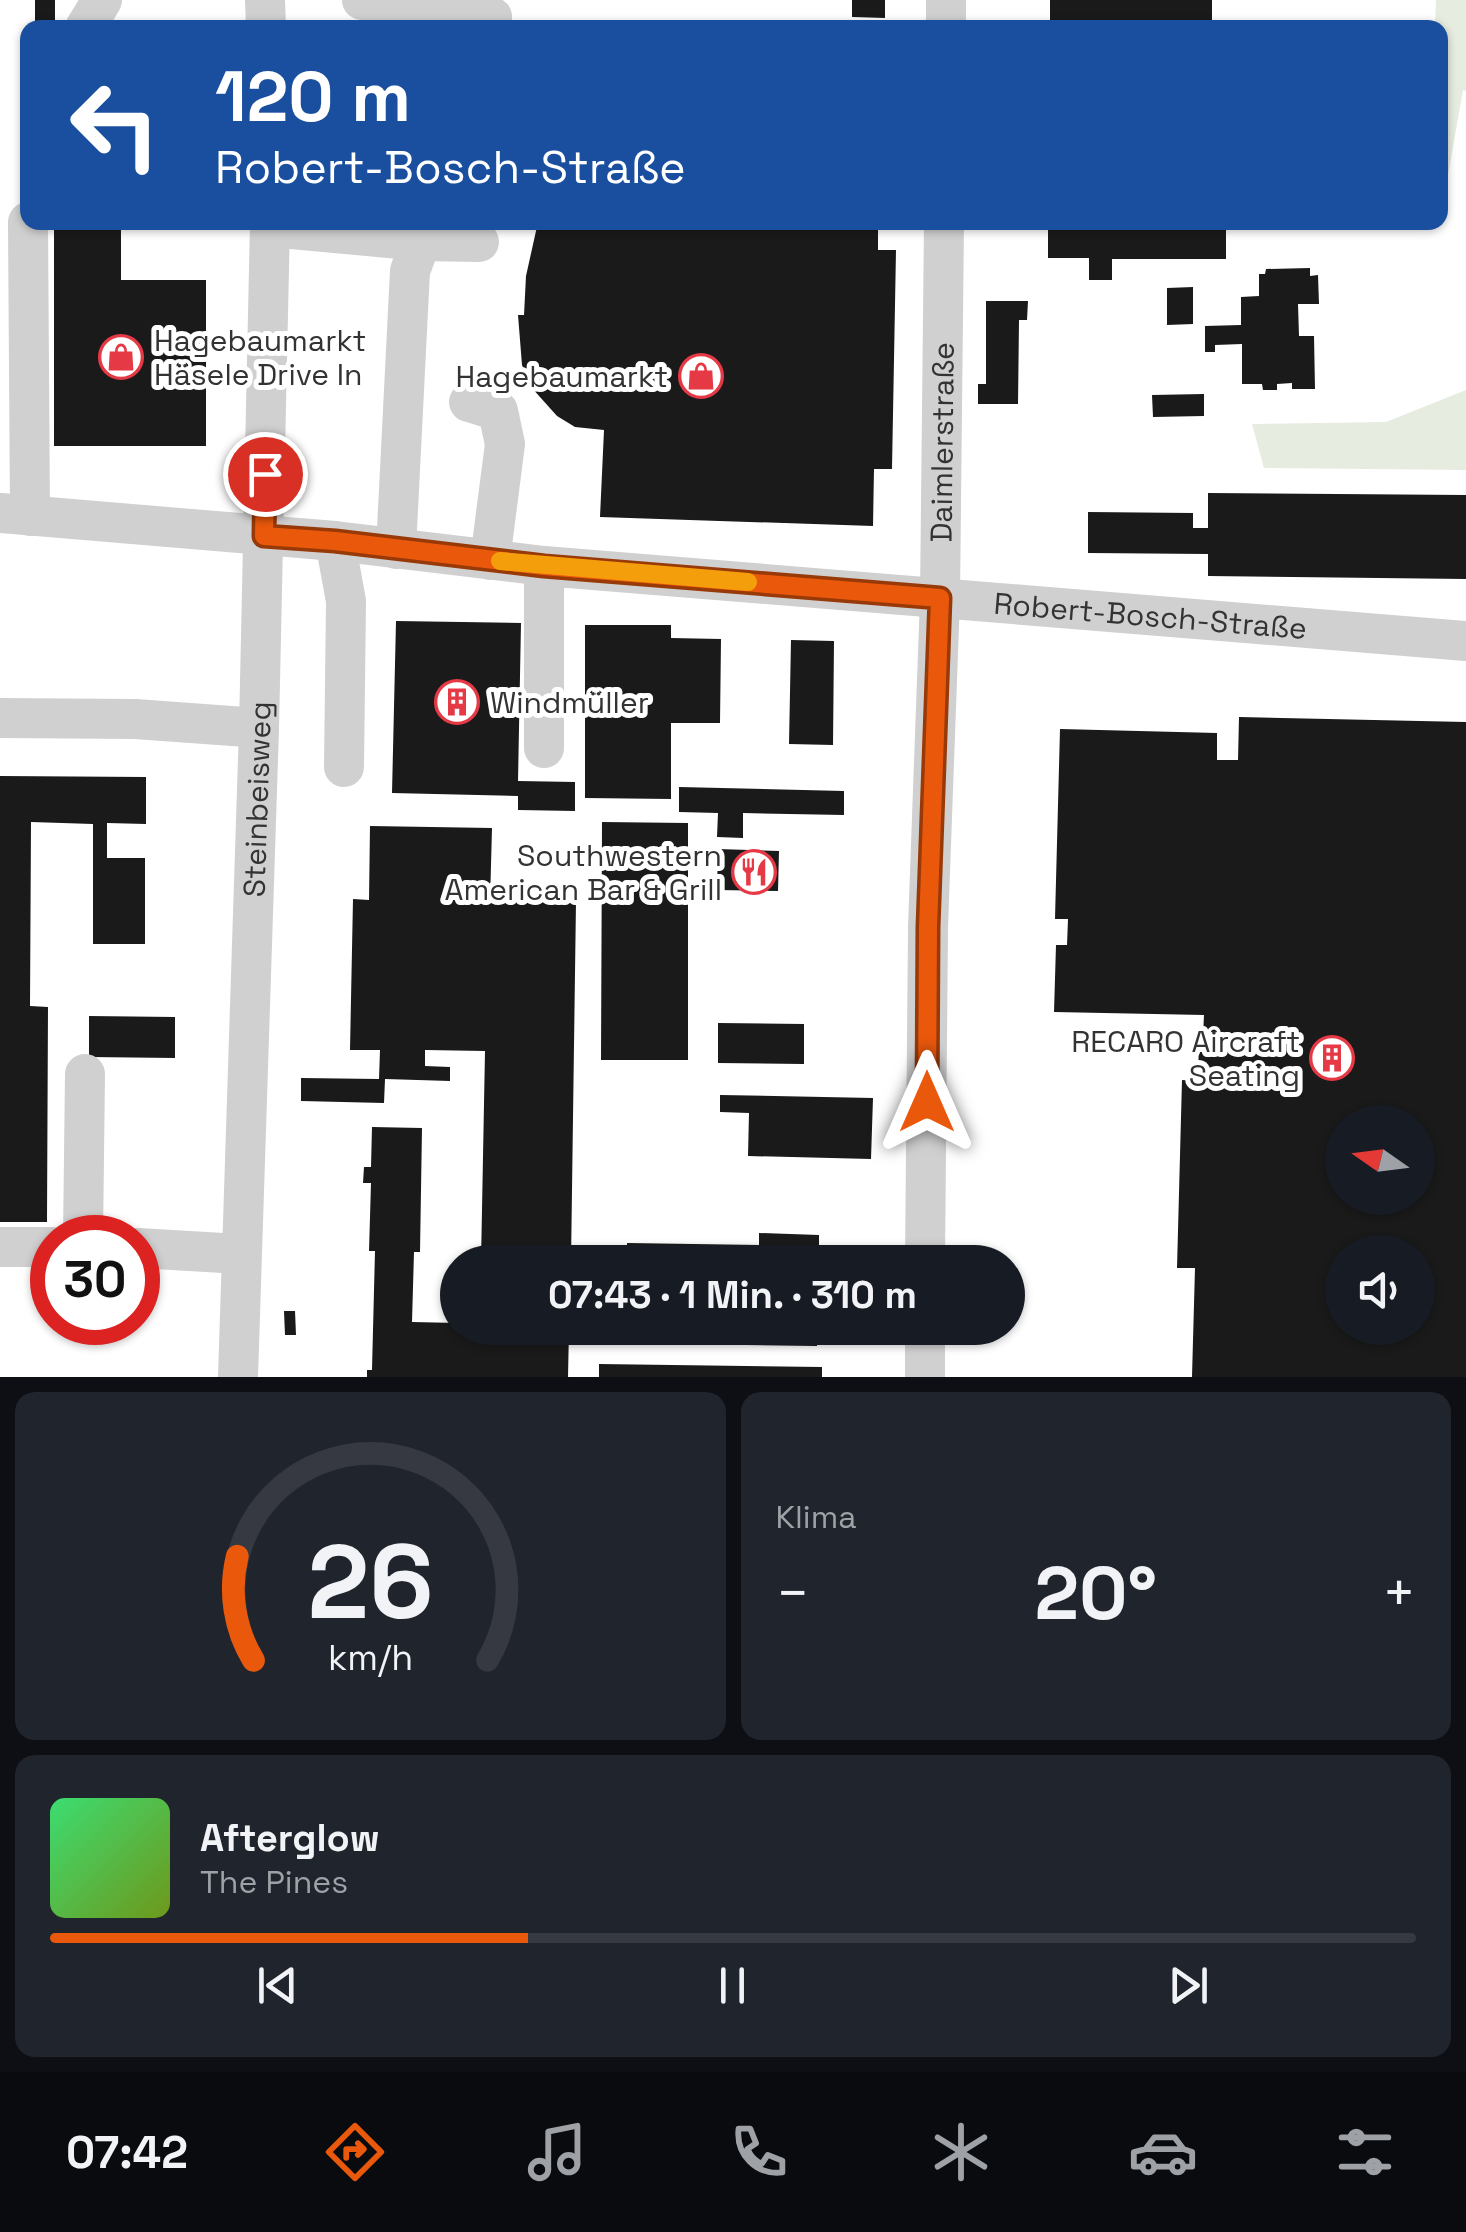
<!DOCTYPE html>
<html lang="de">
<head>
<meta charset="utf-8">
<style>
	body { margin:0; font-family:"Space Grotesk",sans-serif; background:#20242c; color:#f1f3f6; height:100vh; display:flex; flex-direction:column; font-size:38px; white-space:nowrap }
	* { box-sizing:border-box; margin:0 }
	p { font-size:32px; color:#9ea1a6 }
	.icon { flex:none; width:55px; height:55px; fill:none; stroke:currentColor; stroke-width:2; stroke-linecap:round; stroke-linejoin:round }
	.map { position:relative; height:1377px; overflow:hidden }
	.panel { display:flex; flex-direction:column; gap:15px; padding:15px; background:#0d0f14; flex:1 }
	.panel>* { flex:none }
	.hud { position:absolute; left:20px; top:20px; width:1428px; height:210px; border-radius:20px; box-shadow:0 2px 8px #0004; background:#1a4fa0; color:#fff; overflow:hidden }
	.needle { width:65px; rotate:284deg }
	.controls { position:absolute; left:1325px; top:1105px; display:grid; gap:20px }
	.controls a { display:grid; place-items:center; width:110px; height:110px; border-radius:50%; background:#171b24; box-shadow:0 2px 8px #0004; font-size:50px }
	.speed { position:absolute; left:30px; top:1215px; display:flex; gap:20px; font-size:50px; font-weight:700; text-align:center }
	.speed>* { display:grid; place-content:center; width:130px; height:130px; border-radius:50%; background:#171b24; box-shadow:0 2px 8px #0004; line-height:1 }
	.speed .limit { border:15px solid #d22; background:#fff; color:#111 }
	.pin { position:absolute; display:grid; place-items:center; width:85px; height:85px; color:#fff; margin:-42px; border:5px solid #fff; border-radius:50%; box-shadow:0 2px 10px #0007 }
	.me { position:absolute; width:110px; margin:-55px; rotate:0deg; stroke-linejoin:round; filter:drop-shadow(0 0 8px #0008) }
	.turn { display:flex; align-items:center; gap:35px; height:210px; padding:0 30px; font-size:45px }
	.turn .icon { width:130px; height:130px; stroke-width:2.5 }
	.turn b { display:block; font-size:70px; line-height:85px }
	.big { font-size:75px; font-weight:700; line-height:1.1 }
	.panel .card { flex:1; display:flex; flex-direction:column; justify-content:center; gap:15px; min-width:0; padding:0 35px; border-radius:20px; background:#20242c }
	.panel .dial { align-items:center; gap:0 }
	.dial svg { height:260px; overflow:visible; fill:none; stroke:#363941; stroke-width:7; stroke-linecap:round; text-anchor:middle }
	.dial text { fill:#f1f3f6; stroke:none }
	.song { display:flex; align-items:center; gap:30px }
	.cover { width:120px; height:120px; border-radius:15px; background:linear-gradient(135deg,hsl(140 70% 55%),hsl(80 70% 35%)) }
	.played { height:10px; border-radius:5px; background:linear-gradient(90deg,#ea580c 35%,#363941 35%) }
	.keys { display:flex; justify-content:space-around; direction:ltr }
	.heat { display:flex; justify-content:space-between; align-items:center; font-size:55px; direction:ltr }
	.panel .tiles { flex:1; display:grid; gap:15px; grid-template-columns:1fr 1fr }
	.card:last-child { grid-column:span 2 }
	.trip { position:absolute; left:440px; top:1245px; width:585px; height:100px; border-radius:50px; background:#171b24; box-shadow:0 2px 8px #0004; font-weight:700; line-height:100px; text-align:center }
	.menu { display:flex; height:160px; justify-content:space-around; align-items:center; background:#090b0e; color:#9ea1a6 }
	.menu .icon { width:70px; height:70px }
	.menu .current { color:#ea580c }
	.menu b { font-size:45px; color:#f1f3f6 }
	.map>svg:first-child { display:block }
	.green { fill:#e6ecdf }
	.building { fill:#1a1a1a; fill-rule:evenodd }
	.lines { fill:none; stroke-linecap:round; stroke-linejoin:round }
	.minor { stroke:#d0d0d0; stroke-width:40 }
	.route-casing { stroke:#983908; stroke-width:25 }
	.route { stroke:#ea580c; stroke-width:18 }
	.slow { stroke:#f59e0b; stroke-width:18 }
	.labels { text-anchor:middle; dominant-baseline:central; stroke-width:10; stroke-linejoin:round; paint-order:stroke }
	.poi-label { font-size:30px; fill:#333; stroke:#fff; text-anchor:end }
	.street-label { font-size:30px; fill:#333; stroke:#fff }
</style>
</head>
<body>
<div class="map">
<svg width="1466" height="1377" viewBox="0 0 1466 1377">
	<rect width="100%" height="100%" fill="#fff"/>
	<path class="green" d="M1436 0H1466V91L1463 90 1447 181H1440V28L1435 27Z
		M1466 390V470L1264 468 1252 424 1386 422Z"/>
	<path class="building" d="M35 0H55V23H35Z
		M852 0H885V18L852 17Z
		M1050 0H1212V28H1050Z
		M54 222H121V280H206V446H54Z
		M538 222H878V250H896L892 469H874L873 526 600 517 604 430 575 427 557 416 531 387 522 365 518 315H524L526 276Z
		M1048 222H1226V259H1112V280H1089V258H1048Z
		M1310 268V276L1318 275 1319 304H1298L1299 336H1314L1315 389H1292V383L1277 384V390H1263L1262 384H1242V344L1215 345V352H1205V326L1241 325V297L1259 296V274H1265L1266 269Z
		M1193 287V324L1167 325V288Z
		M986 301H1028L1027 320H1019L1018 404H978V384H986Z
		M1204 394V416L1153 417 1152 395Z
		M1208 493 1466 495V579L1208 576V554L1088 553V512L1193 513V528H1208Z
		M396 621 521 623 518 781 575 782V811L518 810V796L392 793Z
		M585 625H671V638L721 639 720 723H671V799L585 798Z
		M791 640 834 641 833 745 789 744Z
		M1239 717 1466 722V1377H1192L1195 1268H1177L1182 1080 1198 1081 1199 1036H1203L1204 1015 1054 1012 1056 945H1067L1068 919H1055L1060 729 1217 733V760H1238ZM1342 1122H1418V1198H1342ZM1342 1252H1418V1328H1342Z
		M0 776 146 777V824L107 823V858H145V944H93V824L31 822 30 1006 48 1007 47 1222H0Z
		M679 787 844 791V815L743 813V838L717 837 718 813 679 812Z
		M602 822 688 823V1060H601Z
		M370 826 492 828 490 902 576 901 571 1262H481L485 1051 425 1050V1066L450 1067V1081L385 1079 384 1103 301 1101V1078L379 1079 380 1050H350L353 899 369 900Z
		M718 849 779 851 778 891 717 890Z
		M89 1016 175 1017V1058L89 1057Z
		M718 1023 804 1024V1064L718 1063Z
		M720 1095 873 1098 871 1159 748 1156 749 1113 720 1112Z
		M372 1127 422 1128 420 1252H414L412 1322 458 1323V1328H569L568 1377H367V1370H372L375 1251H369L371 1183H363L364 1167H371Z
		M759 1233 819 1235V1262H627V1243L759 1245Z
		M284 1311H295L296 1335H285Z
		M595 1328H818L817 1346 595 1343Z
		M599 1364 822 1367V1377H599Z"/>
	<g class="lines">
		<g class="minor">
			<path d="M265 0 266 28"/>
			<path d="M362 0 468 3 492 17V28"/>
			<path d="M85 28 102 0"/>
			<path d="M946 28V0"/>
			<path d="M28 222 30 516"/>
			<path d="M270 227 421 241 479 242"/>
			<path d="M469 402 498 411 505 444 490 560"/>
			<path id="s1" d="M0 513 335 541 544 566 1466 641"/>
			<path d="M335 541 346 601 344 767"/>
			<path d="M396 549 410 271 421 241V222"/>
			<path d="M544 566V748"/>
			<path d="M0 718 135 719 259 728"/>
			<path d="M83 1238 85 1074"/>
			<path d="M0 1247H52"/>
			<path d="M138 1248 240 1254"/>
			<path id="s2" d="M925 1262 928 927 940 598 944 222"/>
			<path d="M925 1328V1377"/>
			<path id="s3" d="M238 1377 259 728 270 222"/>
		</g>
	</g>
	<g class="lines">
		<g class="route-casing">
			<path id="route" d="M265 474 264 536 335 541 544 566 940 598 928 927 927 1102"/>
		</g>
		<use href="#route" class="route"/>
		<path class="slow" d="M500 561 748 582"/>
	</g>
	<defs>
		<g id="shop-ring" transform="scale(2.25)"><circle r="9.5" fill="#fff" stroke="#e63946" stroke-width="1.5"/><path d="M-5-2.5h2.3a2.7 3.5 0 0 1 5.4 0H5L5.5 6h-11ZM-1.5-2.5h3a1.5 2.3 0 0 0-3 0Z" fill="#e63946"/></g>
		<g id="building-ring" transform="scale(2.25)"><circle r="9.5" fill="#fff" stroke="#e63946" stroke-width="1.5"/><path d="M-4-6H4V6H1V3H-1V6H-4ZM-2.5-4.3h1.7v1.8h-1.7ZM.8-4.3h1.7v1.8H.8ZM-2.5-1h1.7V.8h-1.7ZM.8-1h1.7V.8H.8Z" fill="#e63946"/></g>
		<g id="restaurant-ring" transform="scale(2.25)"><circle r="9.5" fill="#fff" stroke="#e63946" stroke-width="1.5"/><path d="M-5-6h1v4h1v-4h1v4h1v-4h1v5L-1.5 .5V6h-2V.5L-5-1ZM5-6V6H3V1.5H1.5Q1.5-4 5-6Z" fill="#e63946"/></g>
	</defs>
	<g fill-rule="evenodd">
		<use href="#shop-ring" x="121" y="357"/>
		<use href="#shop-ring" x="701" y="376"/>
		<use href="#building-ring" x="457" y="702"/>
		<use href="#restaurant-ring" x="754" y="872"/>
		<use href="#building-ring" x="1332" y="1058"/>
	</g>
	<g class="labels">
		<g class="poi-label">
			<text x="154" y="340" text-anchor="start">Hagebaumarkt<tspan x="154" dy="34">Häsele Drive In</tspan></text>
			<text x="668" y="376">Hagebaumarkt</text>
			<text x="490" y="702" text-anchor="start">Windmüller</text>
			<text x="722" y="855">Southwestern<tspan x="722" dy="34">American Bar &amp; Grill</tspan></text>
			<text x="1300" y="1041">RECARO Aircraft<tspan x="1300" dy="34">Seating</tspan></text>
		</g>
		<g class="street-label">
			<text stroke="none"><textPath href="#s2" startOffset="820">Daimlerstraße</textPath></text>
			<text stroke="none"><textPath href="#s1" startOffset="1155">Robert-Bosch-Straße</textPath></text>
			<text stroke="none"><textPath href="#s3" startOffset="578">Steinbeisweg</textPath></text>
		</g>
	</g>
</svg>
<div class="controls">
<a><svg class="needle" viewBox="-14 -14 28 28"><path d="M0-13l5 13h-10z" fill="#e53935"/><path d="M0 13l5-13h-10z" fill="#9ea1a6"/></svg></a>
<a><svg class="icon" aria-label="sound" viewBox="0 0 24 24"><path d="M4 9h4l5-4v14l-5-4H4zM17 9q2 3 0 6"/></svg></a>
</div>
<div class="speed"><div class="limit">30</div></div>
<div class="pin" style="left:265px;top:474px;background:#d93025"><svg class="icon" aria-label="arrive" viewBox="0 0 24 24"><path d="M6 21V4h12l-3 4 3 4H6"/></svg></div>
<svg class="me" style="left:927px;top:1102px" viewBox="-20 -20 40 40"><path d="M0-17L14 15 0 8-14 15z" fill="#ea580c" stroke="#fff" stroke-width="4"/></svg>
<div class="trip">07:43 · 1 Min. · 310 m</div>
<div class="hud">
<div class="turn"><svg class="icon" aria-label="left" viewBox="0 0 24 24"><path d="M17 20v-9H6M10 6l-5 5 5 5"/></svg><div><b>120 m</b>Robert-Bosch-Straße</div></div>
</div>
</div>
<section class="panel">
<div class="tiles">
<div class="card dial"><svg viewBox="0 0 100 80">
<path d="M14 69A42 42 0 1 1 86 69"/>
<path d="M14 69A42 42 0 0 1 9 37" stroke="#ea580c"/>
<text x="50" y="56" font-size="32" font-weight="700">26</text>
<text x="50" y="72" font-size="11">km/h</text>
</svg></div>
<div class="card"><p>Klima</p>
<div class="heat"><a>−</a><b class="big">20°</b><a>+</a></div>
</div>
<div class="card">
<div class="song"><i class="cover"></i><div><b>Afterglow</b><p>The Pines</p></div></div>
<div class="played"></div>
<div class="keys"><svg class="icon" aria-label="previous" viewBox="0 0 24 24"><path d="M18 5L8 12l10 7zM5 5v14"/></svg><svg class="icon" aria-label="pause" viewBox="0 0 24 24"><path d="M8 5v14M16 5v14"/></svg><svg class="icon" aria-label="next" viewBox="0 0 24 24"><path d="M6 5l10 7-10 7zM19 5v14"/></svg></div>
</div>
</div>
</section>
<nav class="menu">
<b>07:42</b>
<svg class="icon current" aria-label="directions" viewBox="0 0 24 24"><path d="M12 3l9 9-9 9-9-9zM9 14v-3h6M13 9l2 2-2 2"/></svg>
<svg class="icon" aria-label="music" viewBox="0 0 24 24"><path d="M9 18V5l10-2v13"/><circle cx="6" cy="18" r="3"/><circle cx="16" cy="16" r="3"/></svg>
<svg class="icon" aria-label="phone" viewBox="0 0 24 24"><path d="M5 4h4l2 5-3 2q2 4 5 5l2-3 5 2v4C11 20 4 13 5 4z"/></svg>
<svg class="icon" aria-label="climate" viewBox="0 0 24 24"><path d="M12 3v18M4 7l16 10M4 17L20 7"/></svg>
<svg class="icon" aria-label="car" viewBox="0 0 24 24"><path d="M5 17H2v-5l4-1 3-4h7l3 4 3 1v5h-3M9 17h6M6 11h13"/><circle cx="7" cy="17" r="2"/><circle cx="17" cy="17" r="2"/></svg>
<svg class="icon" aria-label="filters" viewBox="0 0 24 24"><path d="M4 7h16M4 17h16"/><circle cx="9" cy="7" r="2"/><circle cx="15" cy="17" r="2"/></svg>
</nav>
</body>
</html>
